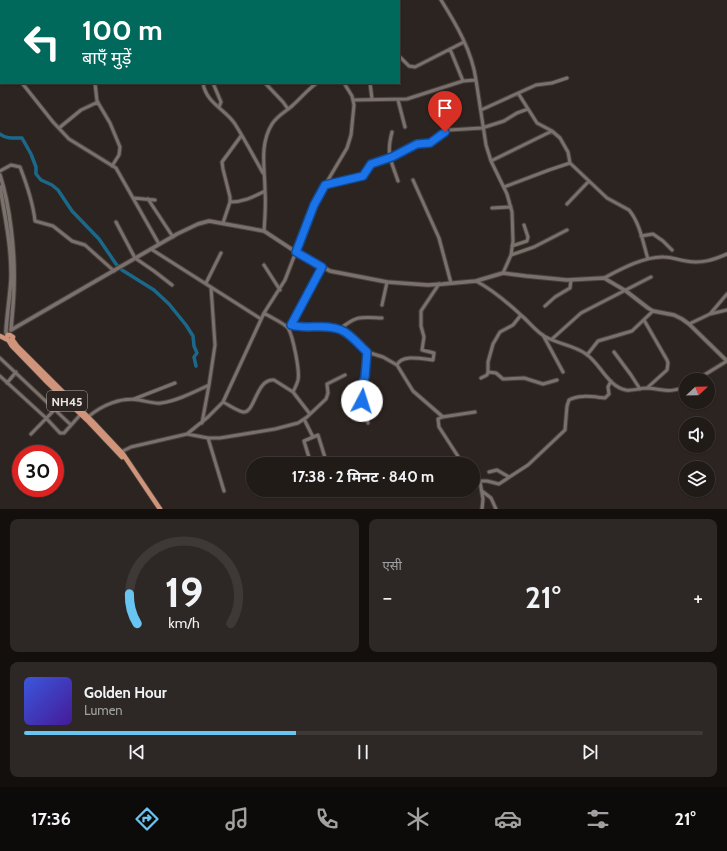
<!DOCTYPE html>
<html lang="hi">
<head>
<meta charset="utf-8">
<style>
	body { margin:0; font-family:Cabin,"Noto Sans Devanagari",sans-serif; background:#2d2825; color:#f1f3f6; height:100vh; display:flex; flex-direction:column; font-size:15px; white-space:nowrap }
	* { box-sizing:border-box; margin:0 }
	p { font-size:13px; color:#a2a1a2 }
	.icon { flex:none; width:22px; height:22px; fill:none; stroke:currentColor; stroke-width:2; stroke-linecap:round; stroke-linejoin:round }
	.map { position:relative; height:509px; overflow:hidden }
	.sheet { display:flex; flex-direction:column; gap:10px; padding:10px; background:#120f0d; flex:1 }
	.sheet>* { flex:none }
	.top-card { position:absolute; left:0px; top:0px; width:400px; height:84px; box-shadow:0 1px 3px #0004,0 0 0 1px #3e3937; background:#00695c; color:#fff; overflow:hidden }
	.needle { width:26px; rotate:68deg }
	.buttons { position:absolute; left:679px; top:373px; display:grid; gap:8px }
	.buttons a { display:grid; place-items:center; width:36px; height:36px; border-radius:50%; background:#211b18; box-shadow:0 1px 3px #0004,0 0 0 1px #3e3937; font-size:20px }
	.speed { position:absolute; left:12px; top:445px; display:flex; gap:8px; font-size:20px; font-weight:700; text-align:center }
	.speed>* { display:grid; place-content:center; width:52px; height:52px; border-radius:50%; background:#211b18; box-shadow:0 1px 3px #0004,0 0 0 1px #3e3937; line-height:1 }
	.speed .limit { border:6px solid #d22; background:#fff; color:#111 }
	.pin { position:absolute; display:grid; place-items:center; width:34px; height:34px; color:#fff; margin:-41px -17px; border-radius:50% 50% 50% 0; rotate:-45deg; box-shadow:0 0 4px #0007 }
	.pin .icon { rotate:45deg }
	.me { position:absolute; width:44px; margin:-22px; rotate:5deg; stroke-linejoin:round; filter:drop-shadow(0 0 3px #0008) }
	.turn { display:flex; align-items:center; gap:14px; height:84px; padding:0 16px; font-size:18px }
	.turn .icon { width:52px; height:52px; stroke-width:2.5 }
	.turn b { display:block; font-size:28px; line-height:34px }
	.big { font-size:30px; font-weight:700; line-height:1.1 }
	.sheet .tile { flex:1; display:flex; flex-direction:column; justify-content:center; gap:6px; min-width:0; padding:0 14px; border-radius:8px; background:#2d2825 }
	.sheet .dial { align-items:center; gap:0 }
	.dial svg { height:104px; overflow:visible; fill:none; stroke:#3e3937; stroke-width:7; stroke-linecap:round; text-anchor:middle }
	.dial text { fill:#f1f3f6; stroke:none }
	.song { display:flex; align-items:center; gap:12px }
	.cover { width:48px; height:48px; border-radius:6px; background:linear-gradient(135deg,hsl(230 70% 55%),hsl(260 70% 35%)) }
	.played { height:4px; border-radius:2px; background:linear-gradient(90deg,#68c4f0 40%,#3e3937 40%) }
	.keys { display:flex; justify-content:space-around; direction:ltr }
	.heat { display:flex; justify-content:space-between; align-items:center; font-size:22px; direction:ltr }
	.sheet .tiles { flex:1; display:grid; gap:10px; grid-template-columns:1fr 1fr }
	.tile:last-child { grid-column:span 2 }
	.trip { position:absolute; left:246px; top:457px; width:234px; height:40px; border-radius:20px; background:#211b18; box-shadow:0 1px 3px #0004,0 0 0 1px #3e3937; font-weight:700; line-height:40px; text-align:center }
	.tab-bar { display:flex; height:64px; justify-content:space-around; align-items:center; background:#0d0b0a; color:#a2a1a2 }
	.tab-bar .icon { width:28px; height:28px }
	.tab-bar .current { color:#68c4f0 }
	.tab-bar b { font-size:18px; color:#f1f3f6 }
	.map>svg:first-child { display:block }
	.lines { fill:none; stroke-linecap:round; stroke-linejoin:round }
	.canal { stroke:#1b698a; stroke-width:3.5 }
	.minor-casing { stroke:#49413e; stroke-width:5 }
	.tertiary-casing { stroke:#49413e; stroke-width:5.5 }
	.trunk-casing { stroke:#49413e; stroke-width:6 }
	.minor { stroke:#7a706c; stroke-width:3 }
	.tertiary { stroke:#7a706c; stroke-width:3.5 }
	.trunk { stroke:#cf947a; stroke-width:4.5 }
	.route-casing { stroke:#114b97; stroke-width:10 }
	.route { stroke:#1a73e8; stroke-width:7 }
	.labels { text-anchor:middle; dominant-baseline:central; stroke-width:4; stroke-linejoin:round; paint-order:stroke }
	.shield { fill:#2c2420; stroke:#b2aca8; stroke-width:1 }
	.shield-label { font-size:12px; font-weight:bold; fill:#ece6e3 }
</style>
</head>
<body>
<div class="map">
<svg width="727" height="509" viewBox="0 0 727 509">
	<rect width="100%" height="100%" fill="#2c2420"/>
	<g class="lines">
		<path class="canal" d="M0 134C6 139 14 138 22 138L31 154 36 167V174L41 180 52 185 58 190 72 211 99 239 116 264 122 270 154 290 169 304 186 325 193 336 194 346 197 353 194 357 196 366"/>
		<g class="minor-casing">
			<path id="minor" d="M89 0V1
				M163 0 164 1
				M250 0 251 1
				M441 0C456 24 472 51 476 80
				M94 1 102 0
				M141 1 142 0
				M271 1 272 0
				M376 1 377 0
				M397 1 398 0
				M0 20 1 19
				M450 49 463 81
				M399 56 409 66 415 67 464 42
				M0 61 1 62
				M22 83 53 122 69 139 116 168 159 244
				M95 83 97 101 110 123 120 147 119 155 112 166
				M203 83C206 103 225 109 235 124 245 140 254 157 263 173
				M213 83 221 102 219 107
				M265 83 283 102 288 109
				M370 83 372 99
				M518 93 537 123 552 131 560 138 568 152 570 163
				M353 100 407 99 463 81 476 80 486 145 491 161 507 194 512 212 513 241 511 255 503 273
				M398 100 405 127
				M481 110 536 85 552 83 567 78
				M59 128 81 110 98 102
				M392 132C386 155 391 160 398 181
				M491 161 552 131
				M0 171 11 165 20 167C27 185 33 202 35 221L53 226 72 241 85 245 114 271
				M413 180 439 238 451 283
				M325 185 363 176 371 164 392 157 417 144 430 143 449 130 482 128 504 121 517 113 528 109
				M504 187 549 170 570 163 607 198 629 210C640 223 643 243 648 259
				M133 198 155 200
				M148 199 173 237
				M230 202C244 202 253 197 265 191
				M567 204 589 181
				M492 208 511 207
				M116 222 135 258 154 271 172 285
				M223 223 230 202V197L223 169 222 162 241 136
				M264 231C265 218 266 204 265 191 265 169 259 145 272 124 277 116 285 112 292 106 301 98 308 89 317 83
				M641 236 653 234 663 241 672 250
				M512 246 527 241 528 237 524 225
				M151 249 261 319
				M511 255 534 247 567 230
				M264 265 280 290
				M604 278C621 269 645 256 664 257 672 257 678 260 686 261 701 264 713 260 727 254
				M476 281C493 290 508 303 522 316 529 322 536 331 544 336 557 344 574 345 586 354 600 363 608 387 626 390 633 391 640 388 647 388 664 389 669 394 686 386
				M206 283 221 253
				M382 305 387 282
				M545 306 555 297 570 288 571 280
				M264 313C270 317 284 323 288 328 293 336 300 371 298 380 297 384 295 388 293 392
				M710 314 727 294
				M644 320 667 360 668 363 667 370 647 388
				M689 324 710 314 727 310
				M291 325 302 328 331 327 340 329 345 332 367 352 383 357 397 365 413 391 443 417
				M288 328 291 325 322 267
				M340 329C357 315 361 317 382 318
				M543 335 563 372
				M552 339 581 313 651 277
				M367 352 365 377 360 394 368 423
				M614 352 631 375 640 389
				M587 355 598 341 632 331 653 311
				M0 358 71 425
				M397 365C402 354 423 359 433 360L434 353 422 350 424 337 421 326V311L439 284
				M488 372 496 373 503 379 524 378 543 384 557 380
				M0 376 46 418 60 433H64L81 414
				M481 378 487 375 488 372V362L493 344 500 332 513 325 521 315
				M696 380 727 361
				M7 383 16 372
				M134 399 175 383
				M223 402C229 405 237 411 243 412 255 414 256 378 274 380L293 392 310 414
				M88 417C102 405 121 397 139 400 146 401 154 404 161 403 177 401 194 392 209 385
				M304 419 313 437
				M202 423 209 385 215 345 211 287
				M31 434 65 399
				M187 434 208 438H220L275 429 298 423 307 417 326 399 328 393 327 384 345 375
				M208 438 224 491
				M121 452 131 447 187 434 208 417 223 402 264 313 285 280 314 205 325 185 347 148 351 135 354 105 352 96 344 83
				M311 464 304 441 318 435 327 464
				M463 464 439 427 438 419 442 417 475 412
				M489 472 497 470 509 477
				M473 477 477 481H487L499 484 511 476 528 465 565 430 567 406 569 400C579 394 594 397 605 398L609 394 608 387 611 381
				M480 482 483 499 482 509
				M482 491 491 498 496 509"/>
		</g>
		<g class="tertiary-casing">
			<path id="tertiary" d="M0 175C10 206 15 252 14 284 14 300 12 315 11 330
				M0 187C5 216 12 249 11 279 10 296 7 314 6 331L7 337
				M11 330 177 234 198 224 209 221 264 231 296 252 330 271 387 282 428 285 443 284 476 281 503 273 526 276 567 280 604 278 626 291 648 308 653 311 674 315 682 319 689 324 727 361"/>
		</g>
		<g class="trunk-casing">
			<path id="trunk" d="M0 336 10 341 12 340 13 337 10 335H8L6 339
				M12 339 17 346 93 422 123 454 160 509
				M9 341 12 346 45 380 87 420 122 457"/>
		</g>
		<use href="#minor" class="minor"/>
		<use href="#tertiary" class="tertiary"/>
		<use href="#trunk" class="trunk"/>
	</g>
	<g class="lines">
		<g class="route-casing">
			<path id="route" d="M362 401 360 390 365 377 367 352C359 345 351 334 341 330 325 323 307 330 291 325L322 267 296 252 314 205 325 185 363 176 371 164 392 157 417 144 430 143 445 132"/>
		</g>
		<use href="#route" class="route"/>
	</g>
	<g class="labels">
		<rect class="shield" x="47" y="391" width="40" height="20" rx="3"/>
		<g class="shield-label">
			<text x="67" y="401">NH45</text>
		</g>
	</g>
</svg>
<div class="buttons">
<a><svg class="needle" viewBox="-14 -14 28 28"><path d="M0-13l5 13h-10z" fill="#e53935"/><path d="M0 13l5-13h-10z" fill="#a2a1a2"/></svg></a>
<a><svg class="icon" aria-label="sound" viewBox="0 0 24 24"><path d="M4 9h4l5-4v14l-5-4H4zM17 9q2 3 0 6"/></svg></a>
<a><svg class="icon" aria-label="layers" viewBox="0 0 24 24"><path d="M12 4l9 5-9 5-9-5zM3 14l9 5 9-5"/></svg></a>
</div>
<div class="speed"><div class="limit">30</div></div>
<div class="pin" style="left:445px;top:132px;background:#d93025"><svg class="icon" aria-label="arrive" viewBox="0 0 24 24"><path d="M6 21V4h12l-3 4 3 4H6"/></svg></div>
<svg class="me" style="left:362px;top:401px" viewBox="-20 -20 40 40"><circle r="19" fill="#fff"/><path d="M0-13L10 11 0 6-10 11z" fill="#1a73e8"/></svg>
<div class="trip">17:38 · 2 मिनट · 840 m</div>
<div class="top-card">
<div class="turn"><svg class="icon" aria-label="left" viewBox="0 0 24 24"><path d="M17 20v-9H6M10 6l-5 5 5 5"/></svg><div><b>100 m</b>बाएँ मुड़ें</div></div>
</div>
</div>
<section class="sheet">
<div class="tiles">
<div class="tile dial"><svg viewBox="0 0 100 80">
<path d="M14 69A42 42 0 1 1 86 69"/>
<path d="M14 69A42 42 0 0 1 8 46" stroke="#68c4f0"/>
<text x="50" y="56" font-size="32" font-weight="700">19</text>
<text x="50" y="72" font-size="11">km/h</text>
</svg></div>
<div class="tile"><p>एसी</p>
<div class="heat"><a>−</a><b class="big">21°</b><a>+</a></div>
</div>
<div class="tile">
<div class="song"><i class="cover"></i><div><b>Golden Hour</b><p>Lumen</p></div></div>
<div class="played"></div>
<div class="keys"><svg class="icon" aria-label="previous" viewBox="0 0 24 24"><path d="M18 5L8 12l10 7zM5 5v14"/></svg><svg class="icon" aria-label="pause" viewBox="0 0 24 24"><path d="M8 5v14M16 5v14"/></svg><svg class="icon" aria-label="next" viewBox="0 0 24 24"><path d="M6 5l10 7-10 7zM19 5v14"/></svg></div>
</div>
</div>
</section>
<nav class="tab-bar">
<b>17:36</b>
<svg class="icon current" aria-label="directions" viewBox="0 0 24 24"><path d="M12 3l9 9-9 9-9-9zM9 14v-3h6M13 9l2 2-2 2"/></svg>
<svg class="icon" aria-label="music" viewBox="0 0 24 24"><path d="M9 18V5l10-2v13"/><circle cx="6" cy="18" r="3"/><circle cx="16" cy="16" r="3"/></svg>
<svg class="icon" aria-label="phone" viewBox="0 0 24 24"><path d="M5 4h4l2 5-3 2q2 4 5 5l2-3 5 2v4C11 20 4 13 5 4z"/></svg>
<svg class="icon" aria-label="climate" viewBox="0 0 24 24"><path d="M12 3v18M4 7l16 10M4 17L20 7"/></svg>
<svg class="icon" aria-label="car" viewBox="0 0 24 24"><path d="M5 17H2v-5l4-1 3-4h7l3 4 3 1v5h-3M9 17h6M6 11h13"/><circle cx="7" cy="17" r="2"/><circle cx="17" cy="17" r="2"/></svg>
<svg class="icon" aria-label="filters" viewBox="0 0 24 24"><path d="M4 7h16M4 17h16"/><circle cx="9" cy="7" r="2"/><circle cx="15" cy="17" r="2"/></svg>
<b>21°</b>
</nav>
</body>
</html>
